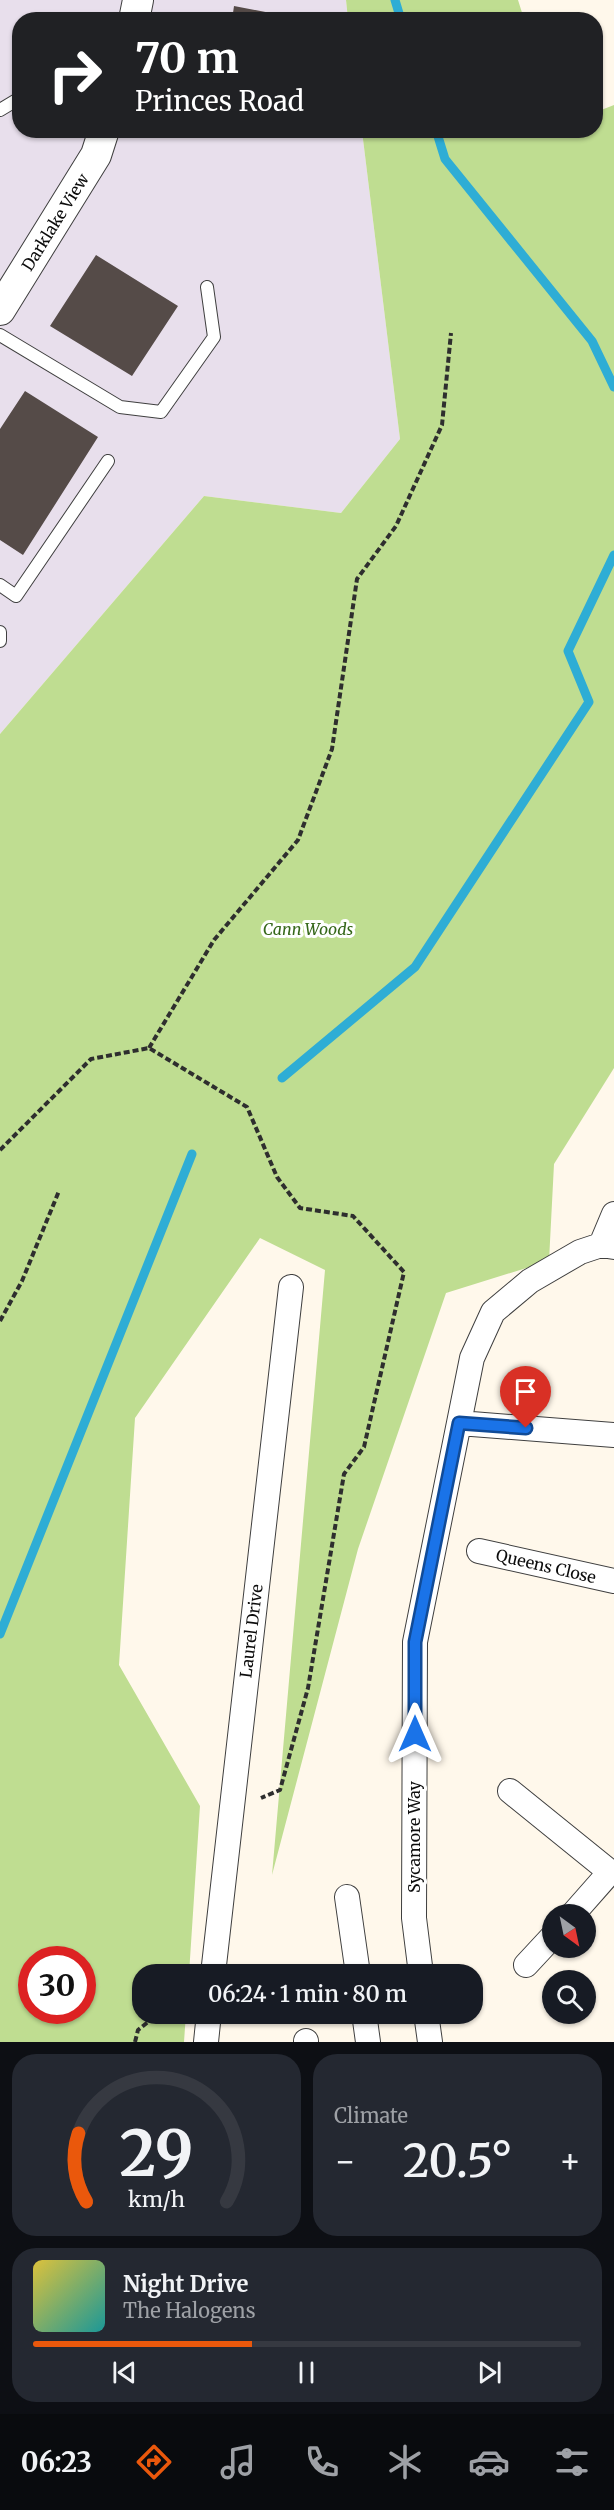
<!DOCTYPE html>
<html lang="en">
<head>
<meta charset="utf-8">
<style>
	body { margin:0; font-family:Merriweather,serif; background:#242831; color:#f1f3f6; height:100vh; display:flex; flex-direction:column; font-size:22px; white-space:nowrap }
	* { box-sizing:border-box; margin:0 }
	p { font-size:20px; color:#9ea1a6 }
	.icon { flex:none; width:33px; height:33px; fill:none; stroke:currentColor; stroke-width:2; stroke-linecap:round; stroke-linejoin:round }
	.map { position:relative; height:2042px; overflow:hidden }
	.details { display:flex; flex-direction:column; gap:12px; padding:12px; background:#0d0f14; flex:1 }
	.details>* { flex:none }
	.top-card { position:absolute; left:12px; top:12px; width:591px; height:126px; border-radius:24px; box-shadow:0 2px 4px #0004; background:#202124; color:#fff; overflow:hidden }
	.needle { width:39px; rotate:147deg }
	.buttons { position:absolute; left:542px; top:1904px; display:grid; gap:12px }
	.buttons a { display:grid; place-items:center; width:54px; height:54px; border-radius:50%; background:#171b24; box-shadow:0 2px 4px #0004; font-size:30px }
	.speed { position:absolute; left:18px; top:1946px; display:flex; gap:12px; font-size:30px; font-weight:700; text-align:center }
	.speed>* { display:grid; place-content:center; width:78px; height:78px; border-radius:50%; background:#171b24; box-shadow:0 2px 4px #0004; line-height:1 }
	.speed .limit { border:9px solid #d22; background:#fff; color:#111 }
	.pin { position:absolute; display:grid; place-items:center; width:51px; height:51px; color:#fff; margin:-62px -26px; border-radius:50% 50% 50% 0; rotate:-45deg; box-shadow:0 0 6px #0007 }
	.pin .icon { rotate:45deg }
	.me { position:absolute; width:66px; margin:-33px; rotate:0deg; stroke-linejoin:round; filter:drop-shadow(0 0 4px #0008) }
	.turn { display:flex; align-items:center; gap:21px; height:126px; padding:0 24px; font-size:27px }
	.turn .icon { width:78px; height:78px; stroke-width:2.5 }
	.turn b { display:block; font-size:42px; line-height:51px }
	.big { font-size:45px; font-weight:600; line-height:1.1 }
	.details .card { flex:1; display:flex; flex-direction:column; justify-content:center; gap:9px; min-width:0; padding:0 21px; border-radius:24px; background:#242831 }
	.details .dial { align-items:center; gap:0 }
	.dial svg { height:156px; overflow:visible; fill:none; stroke:#363941; stroke-width:7; stroke-linecap:round; text-anchor:middle }
	.dial text { fill:#f1f3f6; stroke:none }
	.song { display:flex; align-items:center; gap:18px }
	.cover { width:72px; height:72px; border-radius:9px; background:linear-gradient(135deg,hsl(50 70% 55%),hsl(180 70% 35%)) }
	.played { height:6px; border-radius:3px; background:linear-gradient(90deg,#ea580c 40%,#363941 40%) }
	.keys { display:flex; justify-content:space-around; direction:ltr }
	.heat { display:flex; justify-content:space-between; align-items:center; font-size:33px; direction:ltr }
	.details .tiles { flex:1; display:grid; gap:12px; grid-template-columns:1fr 1fr }
	.card:last-child { grid-column:span 2 }
	.trip { position:absolute; left:132px; top:1964px; width:351px; height:60px; border-radius:24px; background:#171b24; box-shadow:0 2px 4px #0004; font-weight:600; line-height:60px; text-align:center }
	.tab-bar { display:flex; height:96px; justify-content:space-around; align-items:center; background:#090b0e; color:#9ea1a6 }
	.tab-bar .icon { width:42px; height:42px }
	.tab-bar .active { color:#ea580c }
	.tab-bar b { font-size:27px; color:#f1f3f6 }
	.map>svg:first-child { display:block }
	.industrial { fill:#e8dfec }
	.forest { fill:#bfdd91; fill-rule:evenodd }
	.lines { fill:none; stroke-linecap:round; stroke-linejoin:round }
	.stream { stroke:#2eadd5; stroke-width:9 }
	.building { fill:#554b48 }
	.service-casing { stroke:#3f3f3f; stroke-width:14 }
	.minor-casing { stroke:#3f3f3f; stroke-width:26 }
	.tertiary-casing { stroke:#3f3f3f; stroke-width:32 }
	.path { stroke:#2e2e2e; stroke-width:4; stroke-dasharray:6 3; stroke-linecap:butt }
	.service { stroke:#fff; stroke-width:12 }
	.minor { stroke:#fff; stroke-width:24 }
	.tertiary { stroke:#fff; stroke-width:30 }
	.route-casing { stroke:#114b97; stroke-width:15 }
	.route { stroke:#1a73e8; stroke-width:10 }
	.labels { text-anchor:middle; dominant-baseline:central; stroke-width:6; stroke-linejoin:round; paint-order:stroke }
	.street-label { font-size:16px; fill:#0c0c0c; stroke:#fff }
	.park-label { font-size:16px; font-style:italic; fill:#356719; stroke:#fff }
</style>
</head>
<body>
<div class="map">
<svg width="614" height="2042" viewBox="0 0 614 2042">
	<rect width="100%" height="100%" fill="#fff8eb"/>
	<path class="industrial" d="M0 0H346L348 19 20 20V130L362 131 400 439 341 513 204 496 0 734Z"/>
	<path class="forest" d="M346 0H518L524 19H348Z
		M614 105V1068L554 1164 549 1261 446 1293 358 1549 272 1875 325 1270 260 1238 135 1418 119 1665 200 1806 189 1974H142V2013H186L184 2042H0V734L204 496 341 513 400 439 362 131 596 130V112ZM32 1959H82V2010H32Z"/>
	<g class="lines">
		<path class="stream" d="M395 0 401 20
			M436 130 445 159 592 341 614 387
			M282 1078 415 967 589 702 568 651 614 555
			M0 1634 192 1154"/>
	</g>
	<path class="building" d="M234 6 296 18V20H232Z
		M96 255 178 306 132 376 50 326Z
		M25 391 98 437 23 555 0 540V429Z"/>
	<g class="lines">
		<g class="service-casing">
			<path id="service" d="M0 110 20 98
				M0 335 120 407 161 412 214 337 207 287
				M0 585 16 596 108 461
				M0 632V641"/>
		</g>
		<g class="minor-casing">
			<path id="minor" d="M601 1245 614 1214
				M459 1423 614 1435
				M479 1551 614 1581
				M510 1791 610 1872
				M347 1897 358 1974
				M573 1914 610 1872 614 1873
				M526 1965 552 1937
				M213 1974 291 1287
				M421 1974 414 1918 415 1642 472 1358 493 1312 530 1281 580 1252 601 1245 614 1247
				M364 2013 368 2042
				M426 2013 430 2042
				M206 2042 209 2013
				M306 2042V2041"/>
		</g>
		<g class="tertiary-casing">
			<path id="tertiary" d="M134 20 138 0
				M0 310 96 155 104 130"/>
		</g>
		<path class="path" d="M149 1048 214 940 298 840 332 749 357 579 396 526 442 425 451 333
			M0 1150 91 1059 149 1048 247 1107 277 1177 300 1208 353 1216 404 1272 364 1447 344 1474 308 1688 280 1790 261 1798
			M0 1321 22 1281 59 1191
			M135 2042 138 2030 159 2013"/>
		<use href="#service" class="service"/>
		<use href="#minor" class="minor"/>
		<use href="#tertiary" class="tertiary"/>
	</g>
	<g class="lines">
		<g class="route-casing">
			<path id="route" d="M415 1734V1642L459 1423 526 1428"/>
		</g>
		<use href="#route" class="route"/>
	</g>
	<g class="labels">
		<g class="street-label">
			<text transform="translate(55 222) rotate(-58)">Darklake View</text>
			<text transform="translate(546 1566) rotate(13)">Queens Close</text>
			<text transform="translate(251 1631) rotate(-83)">Laurel Drive</text>
			<text transform="translate(414 1837) rotate(-90)">Sycamore Way</text>
		</g>
		<g class="park-label">
			<text x="308" y="929">Cann Woods</text>
		</g>
	</g>
</svg>
<div class="buttons">
<a><svg class="needle" viewBox="-14 -14 28 28"><path d="M0-13l5 13h-10z" fill="#e53935"/><path d="M0 13l5-13h-10z" fill="#9ea1a6"/></svg></a>
<a><svg class="icon" aria-label="search" viewBox="0 0 24 24"><circle cx="10" cy="10" r="6"/><path d="M15 15l6 6"/></svg></a>
</div>
<div class="speed"><div class="limit">30</div></div>
<div class="pin" style="left:526px;top:1428px;background:#d93025"><svg class="icon" aria-label="arrive" viewBox="0 0 24 24"><path d="M6 21V4h12l-3 4 3 4H6"/></svg></div>
<svg class="me" style="left:415px;top:1734px" viewBox="-20 -20 40 40"><path d="M0-17L14 15 0 8-14 15z" fill="#1a73e8" stroke="#fff" stroke-width="4"/></svg>
<div class="trip">06:24 · 1 min · 80 m</div>
<div class="top-card">
<div class="turn"><svg class="icon" aria-label="right" viewBox="0 0 24 24"><path d="M7 20v-9h11M14 6l5 5-5 5"/></svg><div><b>70 m</b>Princes Road</div></div>
</div>
</div>
<section class="details">
<div class="tiles">
<div class="card dial"><svg viewBox="0 0 100 80">
<path d="M14 69A42 42 0 1 1 86 69"/>
<path d="M14 69A42 42 0 0 1 10 34" stroke="#ea580c"/>
<text x="50" y="56" font-size="32" font-weight="700">29</text>
<text x="50" y="72" font-size="11">km/h</text>
</svg></div>
<div class="card"><p>Climate</p>
<div class="heat"><a>−</a><b class="big">20.5°</b><a>+</a></div>
</div>
<div class="card">
<div class="song"><i class="cover"></i><div><b>Night Drive</b><p>The Halogens</p></div></div>
<div class="played"></div>
<div class="keys"><svg class="icon" aria-label="previous" viewBox="0 0 24 24"><path d="M18 5L8 12l10 7zM5 5v14"/></svg><svg class="icon" aria-label="pause" viewBox="0 0 24 24"><path d="M8 5v14M16 5v14"/></svg><svg class="icon" aria-label="next" viewBox="0 0 24 24"><path d="M6 5l10 7-10 7zM19 5v14"/></svg></div>
</div>
</div>
</section>
<nav class="tab-bar">
<b>06:23</b>
<svg class="icon active" aria-label="directions" viewBox="0 0 24 24"><path d="M12 3l9 9-9 9-9-9zM9 14v-3h6M13 9l2 2-2 2"/></svg>
<svg class="icon" aria-label="music" viewBox="0 0 24 24"><path d="M9 18V5l10-2v13"/><circle cx="6" cy="18" r="3"/><circle cx="16" cy="16" r="3"/></svg>
<svg class="icon" aria-label="phone" viewBox="0 0 24 24"><path d="M5 4h4l2 5-3 2q2 4 5 5l2-3 5 2v4C11 20 4 13 5 4z"/></svg>
<svg class="icon" aria-label="climate" viewBox="0 0 24 24"><path d="M12 3v18M4 7l16 10M4 17L20 7"/></svg>
<svg class="icon" aria-label="car" viewBox="0 0 24 24"><path d="M5 17H2v-5l4-1 3-4h7l3 4 3 1v5h-3M9 17h6M6 11h13"/><circle cx="7" cy="17" r="2"/><circle cx="17" cy="17" r="2"/></svg>
<svg class="icon" aria-label="filters" viewBox="0 0 24 24"><path d="M4 7h16M4 17h16"/><circle cx="9" cy="7" r="2"/><circle cx="15" cy="17" r="2"/></svg>
</nav>
</body>
</html>
